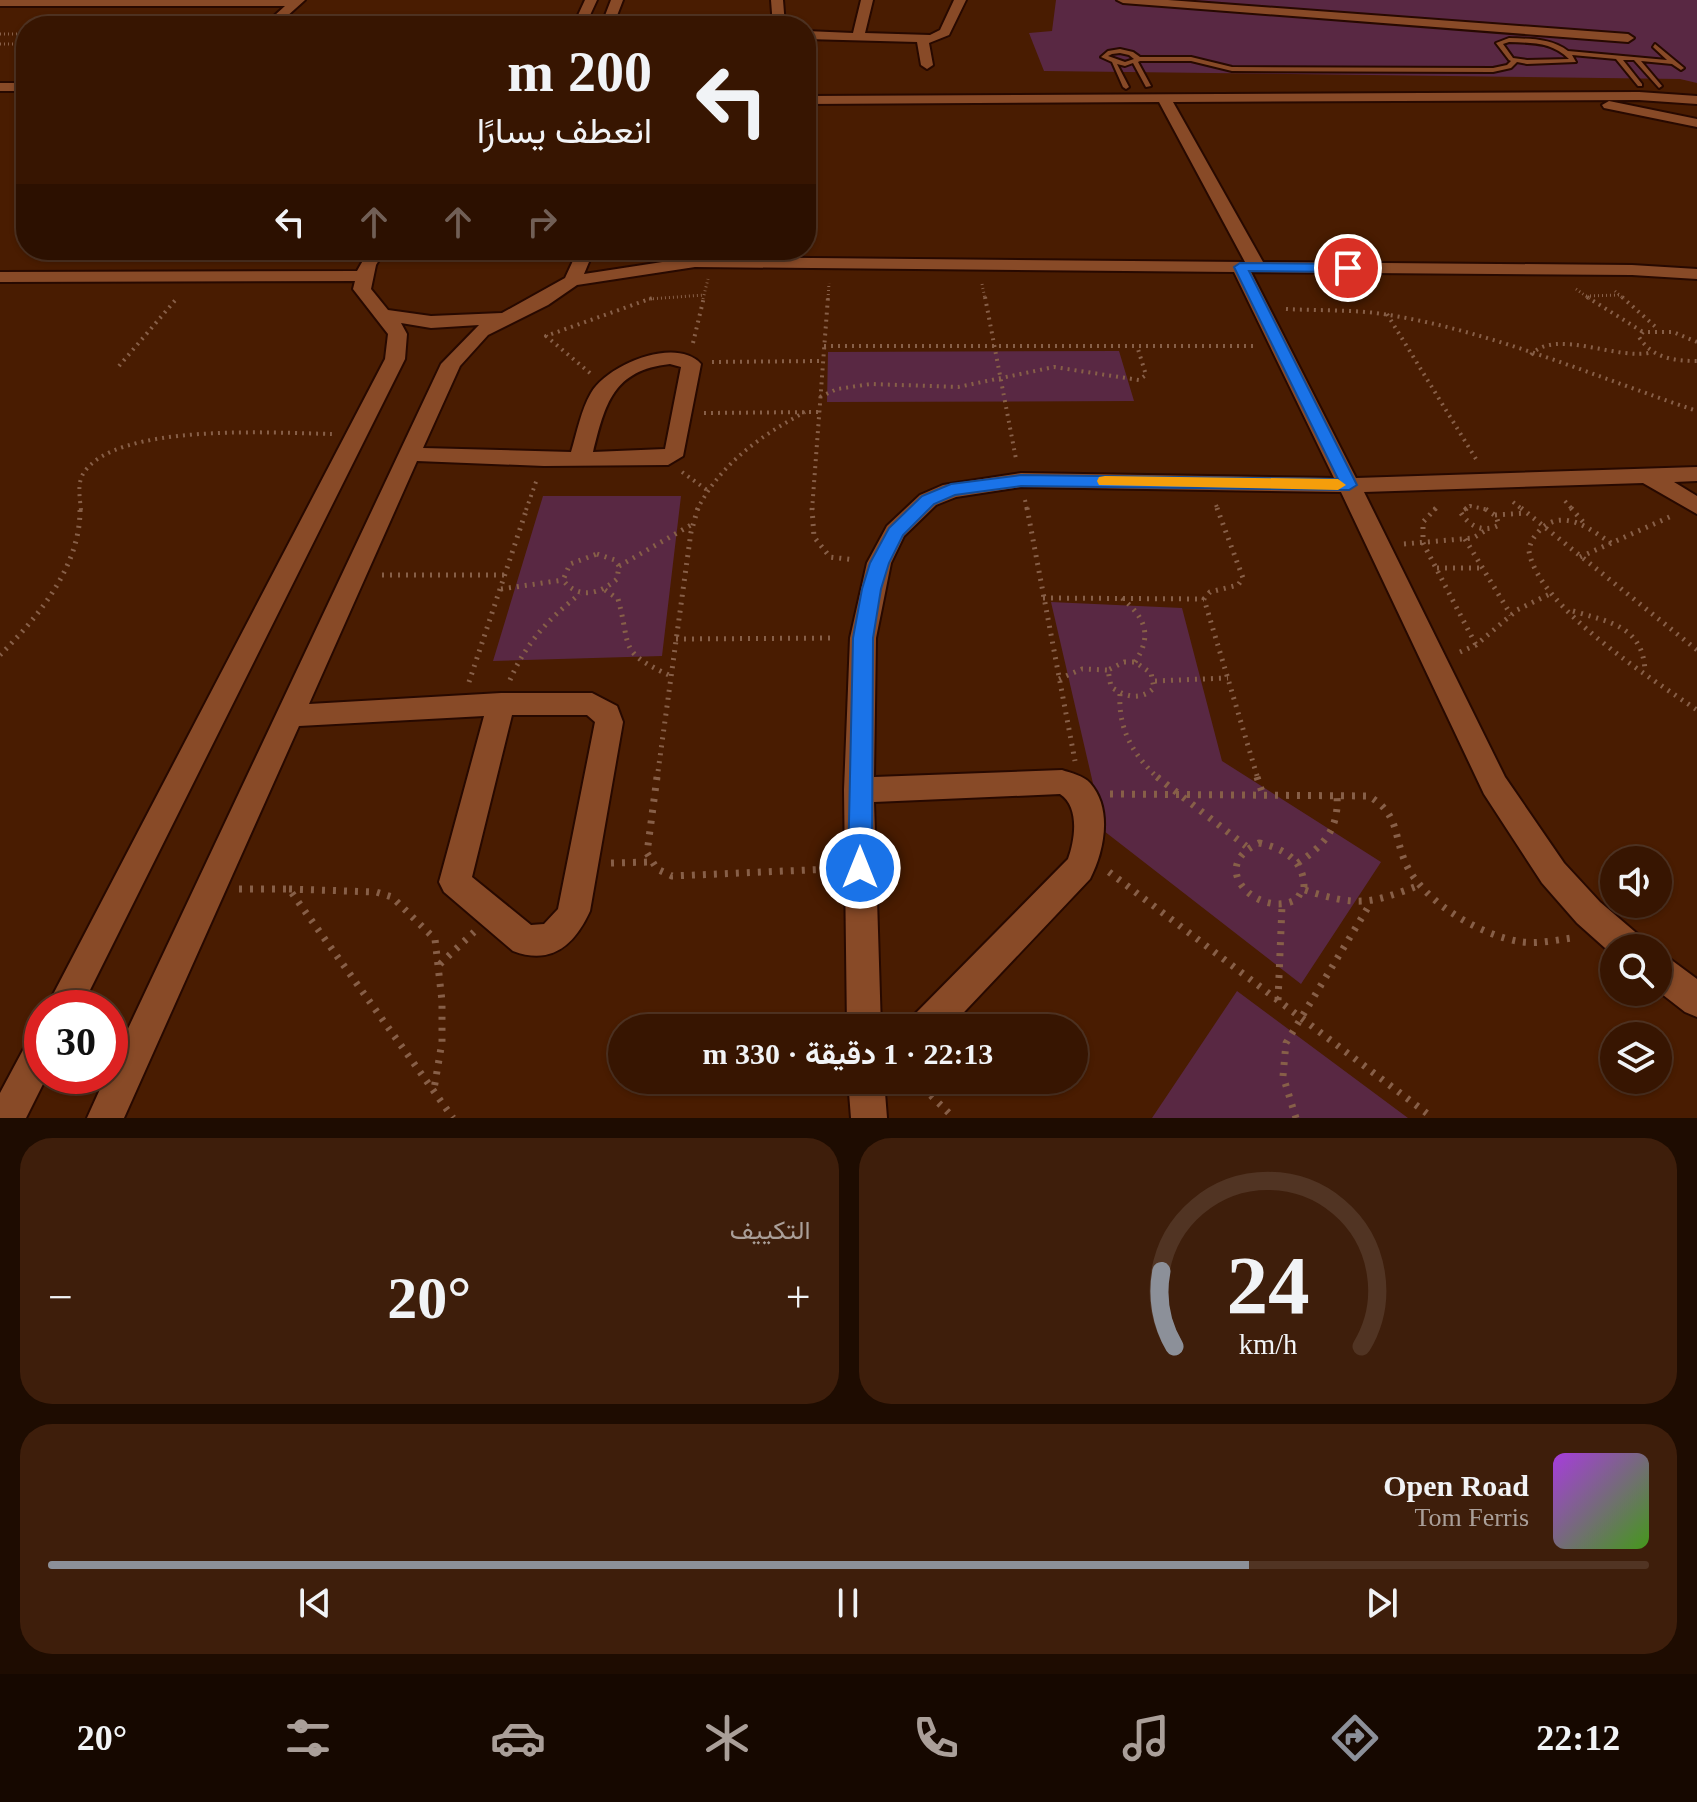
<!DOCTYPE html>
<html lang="ar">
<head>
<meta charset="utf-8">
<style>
	body { margin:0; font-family:"Times New Roman",Vazirmatn,serif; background:#3e1e0b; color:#f1f3f6; direction:rtl; height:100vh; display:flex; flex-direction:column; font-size:30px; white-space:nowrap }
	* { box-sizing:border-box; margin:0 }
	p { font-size:26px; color:#aa9f99 }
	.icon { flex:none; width:44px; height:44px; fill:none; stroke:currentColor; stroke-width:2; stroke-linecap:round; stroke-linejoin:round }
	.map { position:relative; height:1118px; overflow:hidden; direction:ltr }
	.sheet { display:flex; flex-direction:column; gap:20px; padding:20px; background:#1e0c01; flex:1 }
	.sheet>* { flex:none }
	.hud { position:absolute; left:16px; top:16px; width:800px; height:244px; border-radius:32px; box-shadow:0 2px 6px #0004,0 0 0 2px #513423; direction:rtl; background:#371501; color:#f1f3f6; overflow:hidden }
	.controls { position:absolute; left:1600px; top:846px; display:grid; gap:16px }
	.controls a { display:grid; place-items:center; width:72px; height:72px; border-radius:50%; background:#371501; box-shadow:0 2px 6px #0004,0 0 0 2px #513423; font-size:40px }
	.speed { position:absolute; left:24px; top:990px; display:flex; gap:16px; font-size:40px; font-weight:700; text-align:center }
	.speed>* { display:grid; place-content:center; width:104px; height:104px; border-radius:50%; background:#371501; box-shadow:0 2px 6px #0004,0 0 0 2px #513423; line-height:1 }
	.speed .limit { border:12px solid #d22; background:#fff; color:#111 }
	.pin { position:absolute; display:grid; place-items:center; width:68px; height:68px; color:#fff; margin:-34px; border:4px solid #fff; border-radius:50%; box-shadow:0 2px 8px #0007 }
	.me { position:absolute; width:88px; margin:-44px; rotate:0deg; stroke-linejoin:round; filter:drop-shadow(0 0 6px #0008) }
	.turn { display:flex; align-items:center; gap:28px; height:168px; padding:0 32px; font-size:36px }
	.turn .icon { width:104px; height:104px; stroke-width:2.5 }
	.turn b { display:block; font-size:56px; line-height:68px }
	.lanes { display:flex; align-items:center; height:76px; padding:0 32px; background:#0003; justify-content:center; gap:40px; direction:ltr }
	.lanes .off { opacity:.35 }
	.big { font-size:60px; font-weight:700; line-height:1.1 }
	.sheet .tile { flex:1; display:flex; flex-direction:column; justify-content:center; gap:12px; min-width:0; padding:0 28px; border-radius:32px; background:#3e1e0b }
	.sheet .dial { align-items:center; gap:0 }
	.dial svg { height:208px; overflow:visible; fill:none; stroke:#513423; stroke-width:7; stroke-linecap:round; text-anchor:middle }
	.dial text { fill:#f1f3f6; stroke:none }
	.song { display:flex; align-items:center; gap:24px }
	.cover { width:96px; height:96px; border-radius:12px; background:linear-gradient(135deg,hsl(280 70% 55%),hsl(100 70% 35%)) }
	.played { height:8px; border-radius:4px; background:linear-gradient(90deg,#8c9099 75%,#513423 75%) }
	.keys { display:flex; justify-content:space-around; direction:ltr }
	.heat { display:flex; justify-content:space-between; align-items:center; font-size:44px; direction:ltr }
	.sheet .tiles { flex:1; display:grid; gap:20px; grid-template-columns:1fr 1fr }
	.tile:last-child { grid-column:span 2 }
	.trip { position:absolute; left:608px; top:1014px; width:480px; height:80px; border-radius:40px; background:#371501; box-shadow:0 2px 6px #0004,0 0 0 2px #513423; font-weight:700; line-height:80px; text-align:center; direction:rtl }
	.tab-bar { display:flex; height:128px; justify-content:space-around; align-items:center; background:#160800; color:#aa9f99 }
	.tab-bar .icon { width:56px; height:56px }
	.tab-bar .on { color:#8c9099 }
	.tab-bar b { font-size:36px; color:#f1f3f6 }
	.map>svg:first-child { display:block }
	.green { fill:#592843 }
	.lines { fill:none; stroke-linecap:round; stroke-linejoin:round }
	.lane-casing { stroke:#270900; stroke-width:4 }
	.street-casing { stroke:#270900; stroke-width:4 }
	.path-far3 { stroke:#875f48; stroke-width:3; stroke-dasharray:1 3; stroke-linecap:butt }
	.path-far2 { stroke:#875f48; stroke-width:4; stroke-dasharray:2 5; stroke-linecap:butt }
	.path-far1 { stroke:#875f48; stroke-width:5; stroke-dasharray:2 6; stroke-linecap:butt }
	.path { stroke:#875f48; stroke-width:7; stroke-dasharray:3 8; stroke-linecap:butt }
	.lane { fill:#884a27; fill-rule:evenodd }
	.street { fill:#884a27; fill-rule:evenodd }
	.route { fill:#1a73e8; stroke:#114b97; stroke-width:2 }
	.slow { fill:#f59e0b }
</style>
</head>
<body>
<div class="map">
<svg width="1697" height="1118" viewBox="0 0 1697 1118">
	<rect width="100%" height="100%" fill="#491c01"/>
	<path class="green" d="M1056 0H1697V83L1680 79 1044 71 1029 33 1052 31Z
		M1119 351 1134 401 827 402 828 352Z
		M543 496H681L662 656 493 661Z
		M1051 602 1182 608 1222 761 1381 862 1301 984 1104 831Z
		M1237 991 1408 1118H1152Z"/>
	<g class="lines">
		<g class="lane-casing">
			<path id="lane" d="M1509 38C1530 39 1551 38 1568 51L1667 60 1653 47 1655 44 1684 68 1681 70 1672 64 1641 61 1662 86 1659 88 1634 60H1623L1642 84V86H1638L1616 59 1572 55 1576 62 1527 64 1517 62 1511 68 1493 72 1232 71 1191 61H1140L1138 62 1151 86 1146 87 1133 63 1125 66 1117 64 1129 87 1126 89 1123 87 1112 62 1101 57 1108 51 1120 49 1133 52 1140 57H1191L1232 67 1493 68 1507 65 1511 61 1509 60 1496 43ZM1509 42C1532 43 1552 42 1569 59L1527 60 1513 58 1503 44ZM1120 53 1129 55 1134 59 1125 62 1108 56 1112 54Z"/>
		</g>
		<g class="street-casing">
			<path id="street" d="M0 0H305L276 26H263L285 6H0Z
				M585 0H597L585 26H573Z
				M611 0H623L613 26H601Z
				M771 0H783L785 26H773Z
				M861 0H873L865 33 930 35 940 30 954 0H966L949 35 929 43 933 65 927 69 921 65 917 42 806 39V31L853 33Z
				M1117 0H1168L1628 34 1634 38 1628 42 1123 3Z
				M0 83H26V91H0Z
				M1639 92 1697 96V104L1639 100 1173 102 1263 262 1632 265 1697 269V279L1632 275 1251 272 1356 478 1697 467V481L1674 482 1697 496V514L1643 483 1364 492 1505 777 1564 863 1600 902 1641 937 1645 948H1614V956L1577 923 1542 883 1484 794 1341 492 1021 487 956 497 936 505 904 536 891 563 876 638 874 777 1062 770C1071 773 1084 776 1090 783 1113 809 1104 852 1090 879L949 1028H908L913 1016 1068 859C1075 840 1080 807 1060 794L874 802 881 1028H847L844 790 850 638 867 563 887 526 920 495 943 485 1021 473 1334 478 1234 272 695 267 577 285 548 305 488 335 460 366 423 448 571 452C577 432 581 410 591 393 607 365 676 336 701 364L683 456 668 465 544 466 417 461 309 704 501 693H592L617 706 623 722 590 911C575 944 552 966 513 951L444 892 439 882 484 716 299 726 124 1118H87L106 1076H110V1067L441 364 479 325 431 328 401 323 407 334 405 359 81 1008H46L385 359 388 334 353 289 355 281 0 282V272L357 271 369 250H385L376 265 371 289 388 310 431 316 502 313 565 278 578 250H594L584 274 695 257 1245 262 1159 102 806 104V96ZM670 364 681 367 665 449 593 452C605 404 613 370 670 364ZM512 715H587L595 722 558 909 544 924 531 925 472 877Z
				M1609 101 1697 119V127L1604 108 1602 105Z
				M1658 954 1670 959 1697 979V1017L1685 1012 1658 991Z
				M42 1031V1076H47L26 1118H0V1093L30 1037Z
				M848 1080H884L887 1118H851Z"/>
		</g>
		<path class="path-far3" d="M0 34H26
			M0 44H26
			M982 284 985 299
			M1576 289 1590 299
			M1615 291 1624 299
			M1586 296 1619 295
			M649 299 704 295
			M703 299 708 279
			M828 299 829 283"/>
		<path class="path-far2" d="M985 297 1016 459
			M1587 297 1643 332
			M1622 297 1658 329
			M1286 309C1320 311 1356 309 1389 315 1491 331 1599 378 1697 411
			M1387 314 1476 459
			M1697 342 1673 332H1643L1639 337C1652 358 1674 361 1697 361
			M693 343 704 297
			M824 346H1255
			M1531 355C1555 327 1619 362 1653 352
			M712 362 821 361
			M119 366 178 297
			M590 373 546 336 655 297
			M820 397 837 389 871 384 958 387 1054 367 1139 380 1146 375 1137 346
			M704 413 819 412
			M682 472 707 490
			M1025 500 1027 510
			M1565 501 1573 510
			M1513 502 1523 510
			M1216 505 1218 510
			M81 510C80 499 77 484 83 474 114 422 277 433 332 434
			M526 510 537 479
			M697 510C720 464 760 436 805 412
			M812 510 828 297
			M1434 510 1438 506
			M1464 510 1470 506 1489 510"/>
		<path class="path-far1" d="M812 508 814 537 830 557 855 560
			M1027 508 1075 761
			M1217 508 1243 578 1238 585 1210 592 1204 599 1258 779
			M1436 508 1423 522V543L1476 645
			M1467 508 1461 513C1470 527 1484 533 1499 525L1496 516 1484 508
			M1521 508 1697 650
			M1571 508 1585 524
			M1495 515 1527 513
			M1465 539 1511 615
			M1611 543C1590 529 1564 508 1541 529 1534 536 1530 542 1529 551 1538 607 1652 679 1697 710
			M1404 544 1473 538 1488 529
			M597 554 615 560 619 566 617 579C600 594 578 600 563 580L570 564Z
			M1580 557 1674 515
			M619 566 691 525
			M1437 568H1482
			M382 575H505
			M501 589 563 580
			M605 590 618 599C632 649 617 651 671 676
			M1043 598 1204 599
			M1122 598C1145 618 1153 635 1135 662
			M1573 611C1609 622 1643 626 1645 671
			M676 639 835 638
			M1460 652 1476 645 1517 610 1552 593
			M0 655C38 617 81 566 80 508
			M1124 662H1135L1151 673 1154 688C1140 701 1126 697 1111 687L1108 670Z
			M1059 679 1082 669 1108 670
			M510 680C526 643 548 619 580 594
			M1155 681 1228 678
			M469 682 527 508
			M1120 694C1118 729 1133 755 1159 779
			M657 779 691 532 698 508"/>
		<path class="path" d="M657 777 647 853 657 869 672 876 831 869
			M1157 777 1246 846
			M1257 777 1263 795
			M1110 794 1369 796C1400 815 1393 835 1406 864 1424 903 1482 936 1522 942 1539 944 1556 940 1572 938
			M1259 843C1283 848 1304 860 1304 887L1297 899C1261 920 1204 868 1259 843Z
			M611 863 650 862
			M1298 863C1324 845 1339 829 1337 796
			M1109 872 1433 1118
			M239 889H289L453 1118
			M289 889 376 892 392 897 435 939 442 1001V1042L434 1089
			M1305 890C1357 907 1370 904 1420 885
			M440 964 474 932
			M1278 1000 1282 906
			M915 1080 954 1118
			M1296 1118 1283 1076 1286 1043 1370 904"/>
		<use href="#lane" class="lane"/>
		<use href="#street" class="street"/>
	</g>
	<path class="route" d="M1240 263 1348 264 1355 268 1348 272 1249 271 1357 485 1349 490 1021 486 955 495 934 504 903 535 889 563 881 589 873 638 872 868 868 875 860 878 851 875 848 868 853 638 862 589 870 563 889 528 922 496 951 484 1021 475 1338 479 1234 267Z"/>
	<path class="slow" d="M1105 476 1338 479 1346 485 1338 490 1099 485 1097 481 1099 477Z"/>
</svg>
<div class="controls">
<a><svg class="icon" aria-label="sound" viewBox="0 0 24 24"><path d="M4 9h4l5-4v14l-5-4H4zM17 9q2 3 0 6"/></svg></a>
<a><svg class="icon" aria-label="search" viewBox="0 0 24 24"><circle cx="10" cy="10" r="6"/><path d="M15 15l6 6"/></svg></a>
<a><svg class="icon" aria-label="layers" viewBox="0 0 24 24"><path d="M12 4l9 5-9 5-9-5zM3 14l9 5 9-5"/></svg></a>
</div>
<div class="speed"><div class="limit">30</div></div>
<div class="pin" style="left:1348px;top:268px;background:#d93025"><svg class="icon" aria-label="arrive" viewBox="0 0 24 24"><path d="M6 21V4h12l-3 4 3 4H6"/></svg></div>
<svg class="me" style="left:860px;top:868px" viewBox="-20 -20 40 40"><circle r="17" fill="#1a73e8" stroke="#fff" stroke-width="3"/><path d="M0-11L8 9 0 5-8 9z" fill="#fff"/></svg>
<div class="trip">22:13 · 1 دقيقة · 330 m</div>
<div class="hud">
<div class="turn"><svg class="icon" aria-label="left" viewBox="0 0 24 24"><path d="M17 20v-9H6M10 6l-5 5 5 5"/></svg><div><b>200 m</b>انعطف يسارًا</div></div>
<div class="lanes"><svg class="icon" aria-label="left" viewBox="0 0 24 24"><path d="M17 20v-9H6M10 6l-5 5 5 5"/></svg><svg class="icon off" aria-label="ahead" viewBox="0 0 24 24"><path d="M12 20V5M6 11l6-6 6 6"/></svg><svg class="icon off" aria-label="ahead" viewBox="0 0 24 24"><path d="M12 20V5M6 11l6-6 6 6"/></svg><svg class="icon off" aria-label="right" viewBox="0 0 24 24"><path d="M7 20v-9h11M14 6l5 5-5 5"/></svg></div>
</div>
</div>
<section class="sheet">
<div class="tiles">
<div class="tile dial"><svg viewBox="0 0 100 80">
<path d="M14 69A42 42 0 1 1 86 69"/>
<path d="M14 69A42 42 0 0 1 9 40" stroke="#8c9099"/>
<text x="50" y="56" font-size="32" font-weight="700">24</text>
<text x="50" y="72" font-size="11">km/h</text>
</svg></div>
<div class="tile"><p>التكييف</p>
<div class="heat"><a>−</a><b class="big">20°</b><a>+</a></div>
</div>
<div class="tile">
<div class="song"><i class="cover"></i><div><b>Open Road</b><p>Tom Ferris</p></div></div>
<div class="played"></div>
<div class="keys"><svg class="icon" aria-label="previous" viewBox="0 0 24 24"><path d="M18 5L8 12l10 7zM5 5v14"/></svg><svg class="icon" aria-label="pause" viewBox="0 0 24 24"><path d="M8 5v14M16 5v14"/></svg><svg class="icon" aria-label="next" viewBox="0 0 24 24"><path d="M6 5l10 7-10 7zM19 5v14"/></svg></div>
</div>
</div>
</section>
<nav class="tab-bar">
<b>22:12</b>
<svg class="icon on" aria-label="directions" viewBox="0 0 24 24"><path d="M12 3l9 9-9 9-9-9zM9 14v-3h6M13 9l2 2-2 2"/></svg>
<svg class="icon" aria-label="music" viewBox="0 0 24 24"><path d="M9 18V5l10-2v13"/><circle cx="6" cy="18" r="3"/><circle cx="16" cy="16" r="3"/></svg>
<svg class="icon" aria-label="phone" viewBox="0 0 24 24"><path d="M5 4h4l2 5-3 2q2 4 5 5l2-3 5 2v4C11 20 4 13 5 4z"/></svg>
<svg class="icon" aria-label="climate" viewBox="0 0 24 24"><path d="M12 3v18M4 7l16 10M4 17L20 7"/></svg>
<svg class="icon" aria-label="car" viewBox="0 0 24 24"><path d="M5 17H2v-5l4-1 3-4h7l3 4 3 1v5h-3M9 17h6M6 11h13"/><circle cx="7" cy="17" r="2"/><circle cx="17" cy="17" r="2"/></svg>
<svg class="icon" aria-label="filters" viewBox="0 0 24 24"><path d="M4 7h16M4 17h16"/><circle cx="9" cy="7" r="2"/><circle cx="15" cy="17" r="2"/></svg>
<b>20°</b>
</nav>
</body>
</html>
